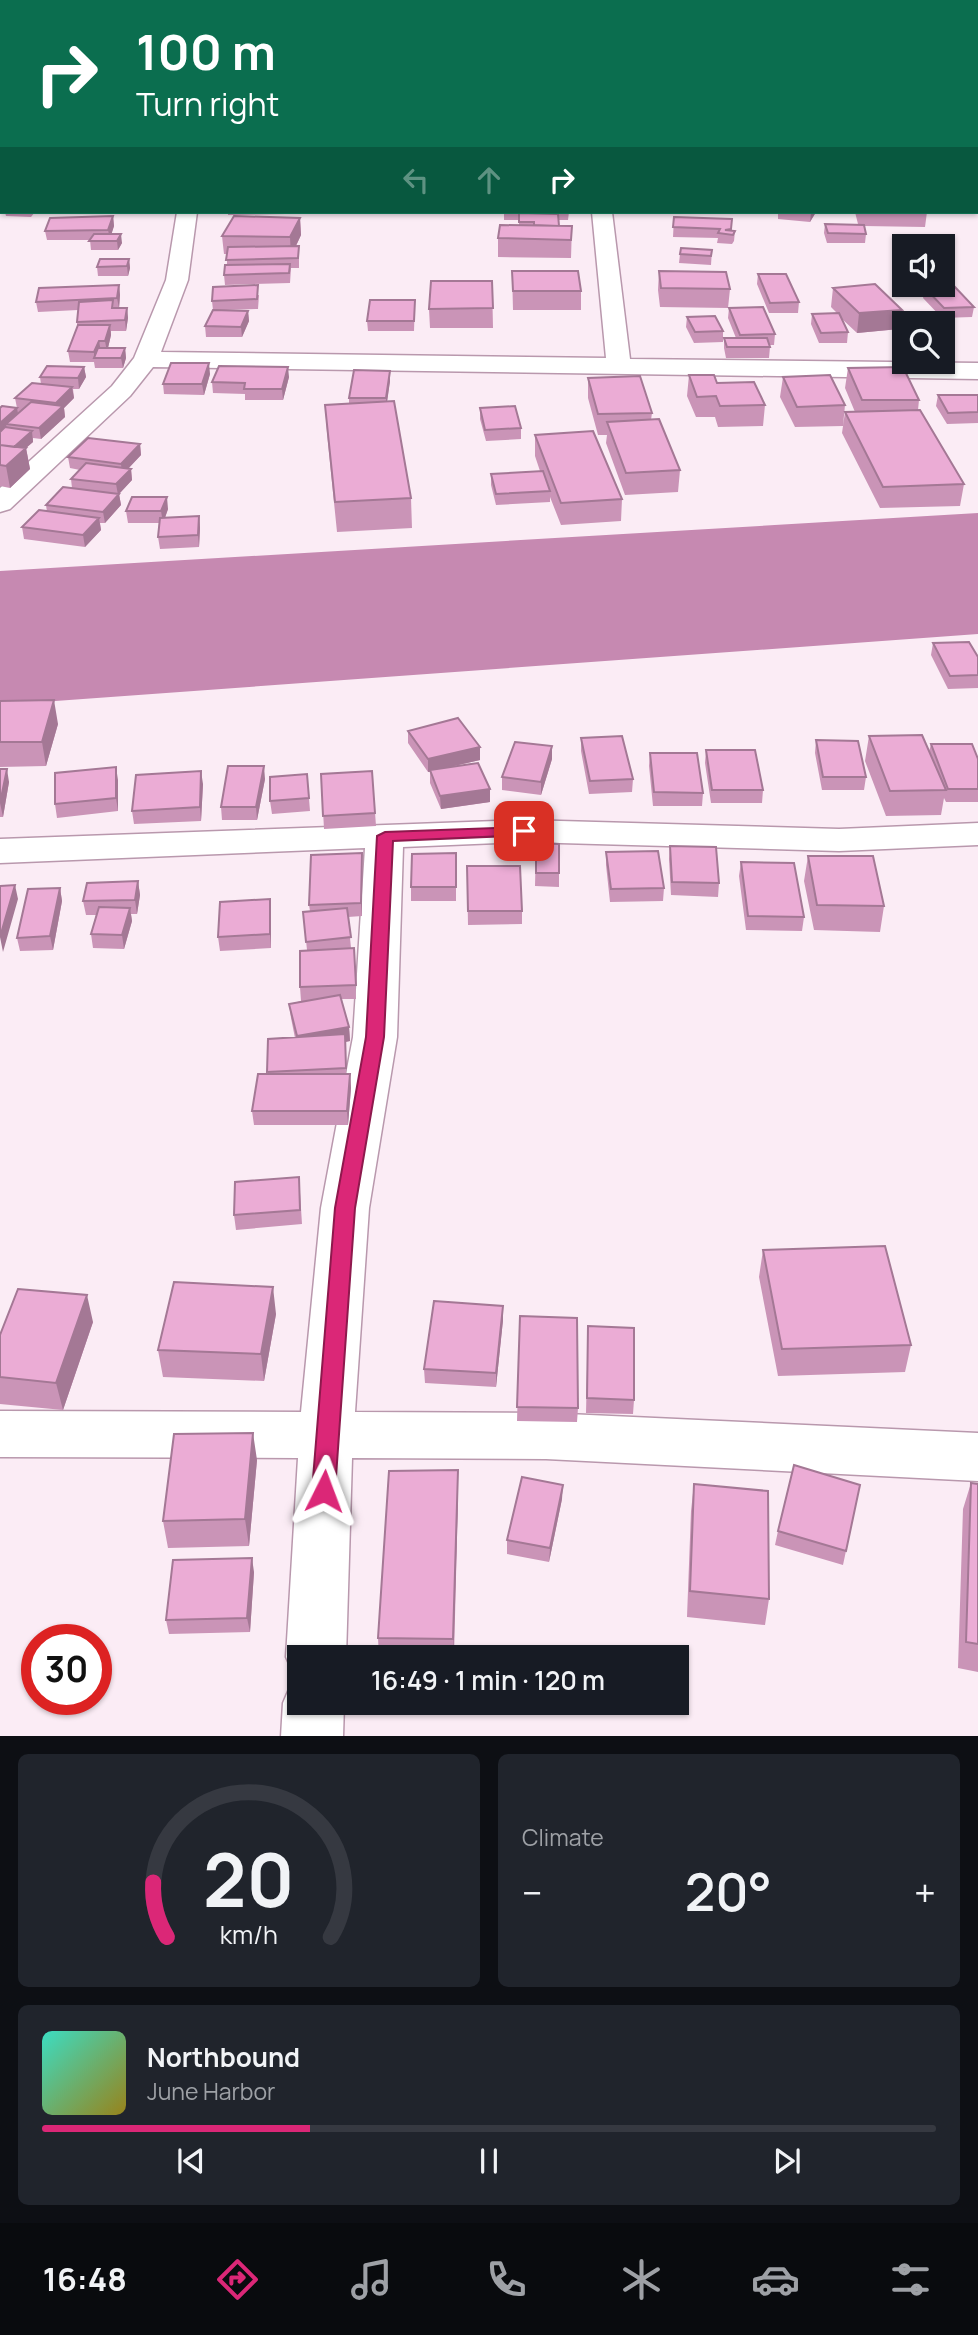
<!DOCTYPE html>
<html lang="en">
<head>
<meta charset="utf-8">
<style>
	body { margin:0; font-family:Manrope,sans-serif; background:#20242c; color:#f1f3f6; height:100vh; display:flex; flex-direction:column; font-size:26px; white-space:nowrap }
	* { box-sizing:border-box; margin:0 }
	p { font-size:23px; color:#9ea1a6 }
	.icon { flex:none; width:38px; height:38px; fill:none; stroke:currentColor; stroke-width:2; stroke-linecap:round; stroke-linejoin:round }
	.map { position:relative; height:1736px; overflow:hidden }
	.panel { display:flex; flex-direction:column; gap:18px; padding:18px; background:#0d0f14; flex:1 }
	.panel>* { flex:none }
	.hud { position:absolute; left:0px; top:0px; width:978px; height:214px; box-shadow:0 2px 5px #0004; background:#0b6e4f; color:#fff; overflow:hidden }
	.tools { position:absolute; left:892px; top:234px; display:grid; gap:14px }
	.tools a { display:grid; place-items:center; width:63px; height:63px; border-radius:0px; background:#171b24; box-shadow:0 2px 5px #0004; font-size:35px }
	.speed { position:absolute; left:21px; top:1624px; display:flex; gap:14px; font-size:35px; font-weight:700; text-align:center }
	.speed>* { display:grid; place-content:center; width:91px; height:91px; border-radius:50%; background:#171b24; box-shadow:0 2px 5px #0004; line-height:1 }
	.speed .limit { border:10px solid #d22; background:#fff; color:#111 }
	.pin { position:absolute; display:grid; place-items:center; width:60px; height:60px; color:#fff; margin:-30px; border-radius:14px; box-shadow:0 4px 10px #0006 }
	.me { position:absolute; width:77px; margin:-38px; rotate:3deg; stroke-linejoin:round; filter:drop-shadow(0 0 5px #0008) }
	.turn { display:flex; align-items:center; gap:24px; height:147px; padding:0 21px; font-size:32px }
	.turn .icon { width:91px; height:91px; stroke-width:2.5 }
	.turn b { display:block; font-size:49px; line-height:60px }
	.lanes { display:flex; align-items:center; height:66px; padding:0 21px; background:#0003; justify-content:center; gap:35px; direction:ltr }
	.lanes .off { opacity:.35 }
	.big { font-size:52px; font-weight:600; line-height:1.1 }
	.panel .tile { flex:1; display:flex; flex-direction:column; justify-content:center; gap:10px; min-width:0; padding:0 24px; border-radius:10px; background:#20242c }
	.panel .dial { align-items:center; gap:0 }
	.dial svg { height:182px; overflow:visible; fill:none; stroke:#363941; stroke-width:7; stroke-linecap:round; text-anchor:middle }
	.dial text { fill:#f1f3f6; stroke:none }
	.song { display:flex; align-items:center; gap:21px }
	.cover { width:84px; height:84px; border-radius:10px; background:linear-gradient(135deg,hsl(170 70% 55%),hsl(50 70% 35%)) }
	.played { height:7px; border-radius:4px; background:linear-gradient(90deg,#db2777 30%,#363941 30%) }
	.keys { display:flex; justify-content:space-around; direction:ltr }
	.heat { display:flex; justify-content:space-between; align-items:center; font-size:38px; direction:ltr }
	.panel .tiles { flex:1; display:grid; gap:18px; grid-template-columns:1fr 1fr }
	.tile:last-child { grid-column:span 2 }
	.trip { position:absolute; left:287px; top:1645px; width:402px; height:70px; border-radius:0px; background:#171b24; box-shadow:0 2px 5px #0004; font-weight:600; line-height:70px; text-align:center }
	.menu { display:flex; height:112px; justify-content:space-around; align-items:center; background:#090b0e; color:#9ea1a6 }
	.menu .icon { width:49px; height:49px }
	.menu .selected { color:#db2777 }
	.menu b { font-size:32px; color:#f1f3f6 }
	.map>svg:first-child { display:block }
	.water { fill:#c689b1 }
	.lines { fill:none; stroke-linecap:round; stroke-linejoin:round }
	.minor-casing { stroke:#b998ad; stroke-width:3 }
	.minor { fill:#fff; fill-rule:evenodd }
	.wall { fill:#ca94b7 }
	.shaded-wall { fill:#a47895 }
	.building { fill:#ebacd5; stroke:#a47895; stroke-width:2 }
	.route { fill:#db2777; stroke:#8e194d; stroke-width:2 }
</style>
</head>
<body>
<div class="map">
<svg width="978" height="1737" viewBox="0 0 978 1737">
	<rect width="100%" height="100%" fill="#fbecf5"/>
	<path class="water" d="M978 513V634L0 705V571Z"/>
	<g class="lines">
		<g class="minor-casing">
			<path id="minor" d="M205 0H221L205 2Z
				M574 0H590V2H574Z
				M976 11 978 12V23L976 22Z
				M0 71H2V81H0Z
				M976 77H978V87H976Z
				M976 183H978V195H976Z
				M177 212H197L188 280 161 352 606 358 592 212H612L630 359 978 363V379L153 367 130 396 10 509 0 512V488L112 386 134 358 166 280Z
				M525 820 839 829 978 823V845L839 851 525 842 403 847 397 1037 369 1208 355 1412 546 1413 978 1433V1481L546 1459 352 1458 346 1657H299V1679L295 1677 286 1657 298 1458 0 1457V1411L301 1412 321 1208 353 1037 365 848 0 863V839Z
				M299 1679V1703H344L343 1737H281L283 1703 292 1682Z"/>
		</g>
		<use href="#minor" class="minor"/>
	</g>
	<path class="wall" d="M51 0H89L87 2 52 1Z
		M365 0H378L377 2H365Z
		M469 0H501V1L469 2Z
		M849 0H867L866 2H849Z
		M873 0H933V2H873Z
		M976 84 978 86V171H976Z
		M0 130H2V160L0 159Z
		M5 212H35L31 217 6 216Z
		M228 212H286V214L228 215Z
		M504 212H569L568 220H559V226H572L571 258 498 257V238L519 225V220H504Z
		M778 212H816L810 222 778 219Z
		M855 212H927L925 227 864 226 866 234 865 243H827L824 233 825 224H858Z
		M113 216 114 226 111 234 122 243 118 250H91L90 240H47L45 231Z
		M674 217 735 231 734 241 732 244 717 243 718 238 673 237Z
		M300 218 301 235 296 246H299V268H291L290 283 225 285 224 275 227 265V254H224L222 236Z
		M712 250 711 265 679 263 680 254Z
		M129 259 130 268 128 276H98L97 267Z
		M512 271 581 291V310H513Z
		M659 271 730 289 728 308 660 307 658 290Z
		M758 274 799 302 798 313H769L757 284Z
		M492 281 493 328H430L429 309Z
		M119 285 120 295 119 308H127L128 318 126 331H111V335L108 348H125L126 358 123 368H95L94 362H70L68 351 77 328V322L78 310 38 312 36 302Z
		M833 288 899 329 857 333 841 318 848 332 847 343H819L811 324 812 314 837 313 831 307Z
		M925 288 974 307 972 317 942 318 923 298Z
		M259 295 258 309 225 310 248 311 249 321 242 337H206L205 326 213 310 212 301Z
		M415 300 414 331H368L367 321Z
		M729 308 775 334 774 345H769L770 347 769 358H726L724 348V338H736L728 318Z
		M687 317 723 331V342L694 343 686 327Z
		M84 367 86 377 79 389H73L74 398 64 408 65 417 41 439 33 438V442L26 448 30 469 10 488 0 486V408H17L15 398 41 384 40 377Z
		M848 368 919 400 918 410 964 484 960 506 880 508 842 433 845 412H855L845 388Z
		M390 371V381L387 402 411 498 412 528 337 532 327 433 325 405 349 403V398Z
		M210 374 204 395 164 394 163 384Z
		M689 375 717 383 765 405 763 426 718 427 715 417H696L687 396Z
		M289 377 283 400H245V394L213 393 212 382Z
		M783 377 845 405 843 426 795 427 780 397Z
		M588 378 652 413 651 420 680 470 678 492 625 495 606 443 607 435H598L588 398Z
		M938 395H978V423L947 424 936 406Z
		M480 408 521 428V439L486 441 480 419Z
		M535 435 622 499 621 521 561 525 550 497V502L496 505 491 485V474L540 471 535 456Z
		M140 444 141 455 128 469H131L132 480 119 494 121 505 105 523H100L101 530 85 547 24 539 22 527 47 512 46 505 72 488 71 479 80 470 70 468 68 457Z
		M168 509 165 518 199 516 200 528 199 547 160 549 158 537 159 523H128L126 511Z
		M933 643 978 657V688L948 689 931 655Z
		M0 701 58 724 46 766 0 767Z
		M408 731 480 747V760L450 767 490 802 441 809 430 783V772H428L408 743Z
		M869 736 929 752 931 744 978 759V802H946L944 798 941 815 886 816 865 761Z
		M581 738 633 779 632 792 589 794 581 751Z
		M816 740 866 777 864 790H822L815 753Z
		M552 746V759L541 795 502 790V777Z
		M706 750 763 790 762 803H711L705 763Z
		M650 753 703 793 702 806H653L649 766Z
		M0 769 9 782 3 817H0Z
		M372 771 376 826 324 829 321 774Z
		M307 774 310 811 272 814 270 801Z
		M265 779 257 820H222L221 807Z
		M118 780V811L57 818 55 804Z
		M203 784 201 821 134 824 132 811Z
		M536 843 559 844V887L535 886Z
		M670 846 719 883 718 897 671 895 669 859Z
		M606 852 664 888 663 901 610 902 606 865Z
		M362 853V916L348 917 351 948H354L356 999H341L349 1027 350 1041 345 1042 346 1074H350L351 1088 348 1125H254L252 1111 268 1074V1039L295 1038 291 1018 289 1004 301 1001 300 987 307 950 303 912 310 911 309 905Z
		M456 853V901H411V887Z
		M808 856 884 906 880 932 814 930 804 881Z
		M741 862 804 917 802 931 746 930 739 876Z
		M467 866 522 911V924L468 925Z
		M138 881 140 895 137 914H131L132 921 124 949 93 948 91 934 96 915H86L83 901Z
		M60 888 62 901 53 950 20 951 17 938Z
		M271 913V948L220 951 218 937Z
		M299 1177 302 1224 236 1230 234 1215Z
		M763 1250 911 1345 905 1372 778 1376 759 1277Z
		M276 1314 264 1381 163 1377 158 1350Z
		M520 1316 578 1408 577 1422 517 1421Z
		M503 1320 496 1387 425 1383 424 1369Z
		M93 1322 63 1410 0 1404V1335Z
		M588 1326 634 1400 633 1414 586 1413Z
		M257 1460 249 1546 168 1548 163 1521Z
		M458 1470V1497L454 1657H379L378 1638Z
		M971 1483 978 1484V1672L958 1668 963 1509Z
		M694 1484 769 1599 765 1625 687 1617 691 1511Z
		M860 1485 843 1565 775 1545 778 1531Z
		M562 1499 549 1562 507 1554V1540Z
		M254 1572 250 1632 169 1634 166 1620Z"/>
	<path class="shaded-wall" d="M1 201 2 211 0 214V202Z
		M812 212H816L810 222 811 213Z
		M113 216 114 226 110 239 108 230Z
		M300 218 301 235 291 256 290 237Z
		M121 234 122 243 118 250 117 241Z
		M129 259 130 268 128 276 127 266Z
		M119 285 120 295 119 308 117 298Z
		M127 308 128 318 126 331 125 320Z
		M902 310 899 329 857 333 859 313Z
		M248 311 249 321 242 337 241 327Z
		M110 325 111 335 107 352 105 341Z
		M99 341 101 352 94 358V352Z
		M125 348 126 358 123 368 121 358Z
		M209 363 210 374 204 395 202 384Z
		M84 367 86 377 79 389 78 378Z
		M288 367 289 377 283 400 282 389Z
		M390 371V381L386 409V398Z
		M72 387 74 398 64 408 65 417 41 439 39 428 57 411 56 403Z
		M17 408 19 419 6 424 7 429 0 442V423Z
		M32 431 33 442 26 448 30 469 10 488 6 466 12 449Z
		M140 444 141 455 122 475 121 464Z
		M131 469 132 480 119 494 121 505 105 523 103 512 118 495 116 484Z
		M167 497 168 509 163 523 161 511Z
		M199 516 200 528 199 547 198 535Z
		M99 518 101 530 85 547 83 535Z
		M54 700 58 724 46 766 42 742Z
		M552 746V759L541 795V782Z
		M480 747V760L428 772V759Z
		M264 766 265 779 257 820 256 807Z
		M116 767 118 780V811L116 798Z
		M7 769 9 782 3 817 0 803Z
		M201 771 203 784 201 821 200 807Z
		M490 789V802L441 809 440 796Z
		M362 853V916L361 903Z
		M138 881 140 895 137 914 135 900Z
		M15 885 18 899 3 952 0 937Z
		M60 888 62 901 53 950 50 936Z
		M270 899 271 913V948L270 934Z
		M130 908 132 921 124 949 122 935Z
		M349 1027 350 1041 345 1042 347 1082 346 1068 298 1050 297 1036Z
		M350 1074 351 1088 348 1125 347 1111Z
		M273 1287 276 1314 264 1381 261 1354Z
		M87 1295 93 1322 63 1410 56 1383Z
		M503 1306V1320L496 1387V1373Z
		M253 1433 257 1460 249 1546 245 1519Z
		M458 1470V1497L453 1657V1639Z
		M563 1485 562 1499 549 1562 550 1548Z
		M252 1558 254 1572 250 1632 247 1618Z"/>
	<path class="building" d="M798 0H811L812 2H798Z
		M881 0H933V1H882Z
		M0 16H2V25H0Z
		M0 34H2V45H0Z
		M976 84 978 86V100H976Z
		M976 151H978V163H976Z
		M519 213 558 214 559 226 534 225V222H519Z
		M113 216 108 230 45 231 50 218Z
		M234 216 300 218 290 237 222 236Z
		M674 217 732 219 731 229 725 230 735 231 733 235 718 233 720 229 673 227Z
		M825 224 864 225 866 234 828 233Z
		M500 225 572 226 571 240 498 238Z
		M94 234H121L117 241H89Z
		M299 246 298 258 226 260 228 247Z
		M681 248 712 250 711 256 680 254Z
		M100 259H129L127 266 97 267Z
		M290 264 289 273 224 275 225 265Z
		M512 271H578L581 291H513Z
		M659 271 726 272 730 289 661 288Z
		M758 274H786L799 302 770 303Z
		M431 281H492L493 308 429 309Z
		M875 284 902 310 859 313 833 288Z
		M119 285 117 298 36 302 39 288Z
		M258 285 257 299 212 301 213 287Z
		M954 286 974 307 944 308 925 288Z
		M113 300 112 308H127L125 320 77 322 79 302Z
		M370 300H415L414 321H367Z
		M763 307 775 334 740 335 729 308Z
		M213 310 248 311 241 327 205 326Z
		M839 313 848 332 821 333 812 314Z
		M715 316 723 331 695 332 687 317Z
		M78 325H110L105 341H99L94 352 68 351Z
		M724 338H767L770 347H727Z
		M98 348H125L121 358H94Z
		M171 363H209L202 384H163Z
		M47 366 84 367 78 378 40 377Z
		M219 366 288 367 282 389H244L245 383 212 382Z
		M903 367 919 400H862L848 368Z
		M354 370 390 371 386 398H349Z
		M689 375H714L717 383 754 382 765 405 720 406 716 396 697 397Z
		M830 375 845 405 797 407 783 377Z
		M640 376 652 413 598 414 588 378Z
		M32 383 72 387 56 403 15 398Z
		M938 395H978V412L948 413Z
		M394 401 411 498 335 502 325 405Z
		M31 402 63 406 39 428 6 424Z
		M2 406 17 408 0 423V408Z
		M515 406 521 428 485 430 480 408Z
		M920 410 964 484 883 487 845 412Z
		M659 419 680 470 626 473 607 422Z
		M5 427 32 431 14 447 0 445V432Z
		M593 431 622 499 561 503 535 435Z
		M88 438 140 444 121 464 68 457Z
		M0 445 26 448 6 466 0 465Z
		M86 463 131 469 116 484 71 479Z
		M543 471 550 491 496 494 491 474Z
		M63 487 119 494 103 512 46 505Z
		M132 497H167L161 511H126Z
		M39 510 99 518 83 535 22 527Z
		M199 516 198 535 158 537 160 518Z
		M969 642 978 657V675L950 676 933 643Z
		M54 700 42 742H0V701Z
		M458 718 480 747 428 759 408 731Z
		M922 735 946 790 890 791 869 736Z
		M622 736 633 779 590 781 581 738Z
		M816 740 858 741 866 777H823Z
		M515 742 552 746 541 782 502 777Z
		M931 744H972L978 759V789H948Z
		M706 750H755L763 790H712Z
		M650 753H697L703 793 654 792Z
		M478 763 490 789 440 796 430 770Z
		M228 766H264L256 807H221Z
		M116 767V798L55 804V773Z
		M0 769H7L0 803Z
		M201 771 200 807 132 811 136 775Z
		M372 771 375 813 323 816 321 774Z
		M307 774 309 798 270 801V777Z
		M536 843 559 844V873H536Z
		M670 846 716 847 719 883 672 882Z
		M658 851 664 888 611 889 606 852Z
		M362 853 361 903 309 905 311 855Z
		M456 853V887H411L412 854Z
		M808 856H873L884 906 817 905Z
		M741 862 794 863 804 917 748 916Z
		M467 866H520L522 911H468Z
		M138 881 135 900 83 901 87 883Z
		M15 885 0 937V886Z
		M60 888 50 936 17 938 28 889Z
		M270 899V934L218 937 220 902Z
		M99 907 130 908 122 935 91 934Z
		M347 908 351 937 306 942 303 912Z
		M354 948 356 985 300 987V951Z
		M340 995 349 1027 297 1036 289 1004Z
		M345 1034 346 1068 267 1072 268 1039Z
		M258 1074H350L347 1111H252Z
		M299 1177 300 1210 234 1215 235 1182Z
		M885 1246 911 1345 782 1349 763 1250Z
		M174 1282 273 1287 261 1354 158 1350Z
		M18 1289 87 1295 56 1383 0 1377V1335Z
		M434 1301 503 1306 496 1373 424 1369Z
		M520 1316 577 1318 578 1408 517 1407Z
		M588 1326 634 1328V1400L587 1398Z
		M253 1433 245 1519 163 1521 174 1434Z
		M794 1465 860 1485 846 1551 778 1531Z
		M458 1470 453 1639 378 1638 389 1471Z
		M522 1477 563 1485 550 1548 507 1540Z
		M971 1483 978 1484V1644L966 1642Z
		M694 1484 768 1491 769 1599 690 1591Z
		M252 1558 247 1618 166 1620 173 1560Z"/>
	<path class="route" d="M524 827 532 831 530 835 393 841 384 1037 355 1208 335 1491 332 1498 324 1501 315 1498 312 1491 335 1208 366 1037 377 836 385 832Z"/>
</svg>
<div class="tools">
<a><svg class="icon" aria-label="sound" viewBox="0 0 24 24"><path d="M4 9h4l5-4v14l-5-4H4zM17 9q2 3 0 6"/></svg></a>
<a><svg class="icon" aria-label="search" viewBox="0 0 24 24"><circle cx="10" cy="10" r="6"/><path d="M15 15l6 6"/></svg></a>
</div>
<div class="speed"><div class="limit">30</div></div>
<div class="pin" style="left:524px;top:831px;background:#d93025"><svg class="icon" aria-label="arrive" viewBox="0 0 24 24"><path d="M6 21V4h12l-3 4 3 4H6"/></svg></div>
<svg class="me" style="left:324px;top:1491px" viewBox="-20 -20 40 40"><path d="M0-17L14 15 0 8-14 15z" fill="#db2777" stroke="#fff" stroke-width="4"/></svg>
<div class="trip">16:49 · 1 min · 120 m</div>
<div class="hud">
<div class="turn"><svg class="icon" aria-label="right" viewBox="0 0 24 24"><path d="M7 20v-9h11M14 6l5 5-5 5"/></svg><div><b>100 m</b>Turn right</div></div>
<div class="lanes"><svg class="icon off" aria-label="left" viewBox="0 0 24 24"><path d="M17 20v-9H6M10 6l-5 5 5 5"/></svg><svg class="icon off" aria-label="ahead" viewBox="0 0 24 24"><path d="M12 20V5M6 11l6-6 6 6"/></svg><svg class="icon" aria-label="right" viewBox="0 0 24 24"><path d="M7 20v-9h11M14 6l5 5-5 5"/></svg></div>
</div>
</div>
<section class="panel">
<div class="tiles">
<div class="tile dial"><svg viewBox="0 0 100 80">
<path d="M14 69A42 42 0 1 1 86 69"/>
<path d="M14 69A42 42 0 0 1 8 45" stroke="#db2777"/>
<text x="50" y="56" font-size="32" font-weight="700">20</text>
<text x="50" y="72" font-size="11">km/h</text>
</svg></div>
<div class="tile"><p>Climate</p>
<div class="heat"><a>−</a><b class="big">20°</b><a>+</a></div>
</div>
<div class="tile">
<div class="song"><i class="cover"></i><div><b>Northbound</b><p>June Harbor</p></div></div>
<div class="played"></div>
<div class="keys"><svg class="icon" aria-label="previous" viewBox="0 0 24 24"><path d="M18 5L8 12l10 7zM5 5v14"/></svg><svg class="icon" aria-label="pause" viewBox="0 0 24 24"><path d="M8 5v14M16 5v14"/></svg><svg class="icon" aria-label="next" viewBox="0 0 24 24"><path d="M6 5l10 7-10 7zM19 5v14"/></svg></div>
</div>
</div>
</section>
<nav class="menu">
<b>16:48</b>
<svg class="icon selected" aria-label="directions" viewBox="0 0 24 24"><path d="M12 3l9 9-9 9-9-9zM9 14v-3h6M13 9l2 2-2 2"/></svg>
<svg class="icon" aria-label="music" viewBox="0 0 24 24"><path d="M9 18V5l10-2v13"/><circle cx="6" cy="18" r="3"/><circle cx="16" cy="16" r="3"/></svg>
<svg class="icon" aria-label="phone" viewBox="0 0 24 24"><path d="M5 4h4l2 5-3 2q2 4 5 5l2-3 5 2v4C11 20 4 13 5 4z"/></svg>
<svg class="icon" aria-label="climate" viewBox="0 0 24 24"><path d="M12 3v18M4 7l16 10M4 17L20 7"/></svg>
<svg class="icon" aria-label="car" viewBox="0 0 24 24"><path d="M5 17H2v-5l4-1 3-4h7l3 4 3 1v5h-3M9 17h6M6 11h13"/><circle cx="7" cy="17" r="2"/><circle cx="17" cy="17" r="2"/></svg>
<svg class="icon" aria-label="filters" viewBox="0 0 24 24"><path d="M4 7h16M4 17h16"/><circle cx="9" cy="7" r="2"/><circle cx="15" cy="17" r="2"/></svg>
</nav>
</body>
</html>
